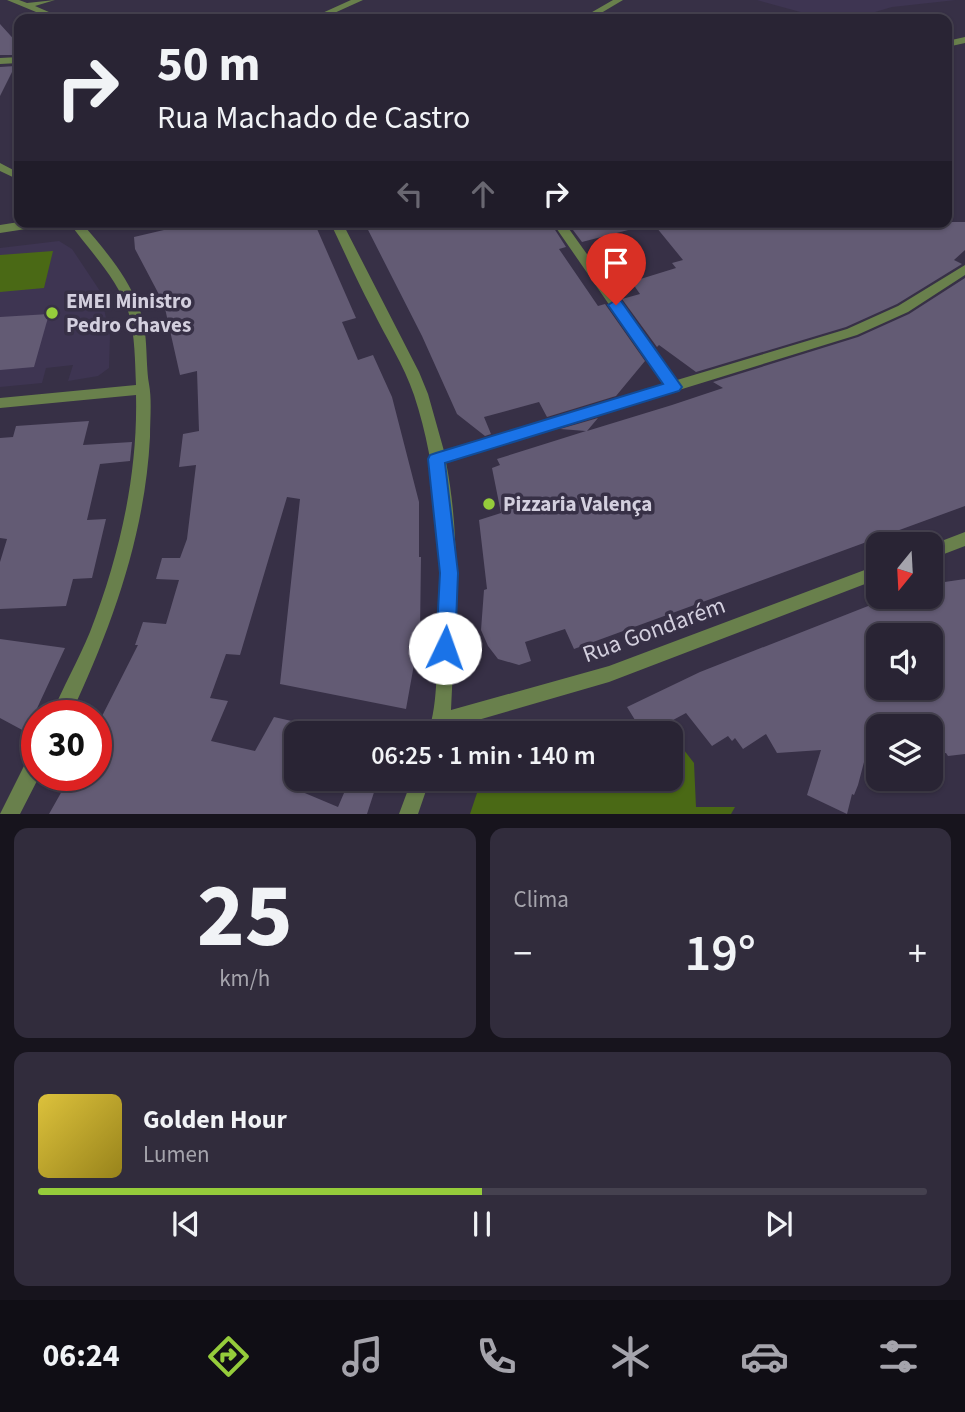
<!DOCTYPE html>
<html lang="pt">
<head>
<meta charset="utf-8">
<style>
	body { margin:0; font-family:"Source Sans 3",sans-serif; background:#312c3c; color:#f1f3f6; height:100vh; display:flex; flex-direction:column; font-size:26px; white-space:nowrap }
	* { box-sizing:border-box; margin:0 }
	p { font-size:23px; color:#a5a4ac }
	.icon { flex:none; width:38px; height:38px; fill:none; stroke:currentColor; stroke-width:2; stroke-linecap:round; stroke-linejoin:round }
	.map { position:relative; height:814px; overflow:hidden }
	.details { display:flex; flex-direction:column; gap:14px; padding:14px; background:#17141d; flex:1 }
	.details>* { flex:none }
	.guide { position:absolute; left:14px; top:14px; width:938px; height:214px; border-radius:14px; box-shadow:0 2px 5px #0004,0 0 0 2px #45414f; background:#292434; color:#f1f3f6; overflow:hidden }
	.needle { width:46px; rotate:198deg }
	.buttons { position:absolute; left:866px; top:532px; display:grid; gap:14px }
	.buttons a { display:grid; place-items:center; width:77px; height:77px; border-radius:14px; background:#292434; box-shadow:0 2px 5px #0004,0 0 0 2px #45414f; font-size:35px }
	.speed { position:absolute; left:21px; top:700px; display:flex; gap:14px; font-size:35px; font-weight:700; text-align:center }
	.speed>* { display:grid; place-content:center; width:91px; height:91px; border-radius:50%; background:#292434; box-shadow:0 2px 5px #0004,0 0 0 2px #45414f; line-height:1 }
	.speed .limit { border:10px solid #d22; background:#fff; color:#111 }
	.pin { position:absolute; display:grid; place-items:center; width:60px; height:60px; color:#fff; margin:-72px -30px; border-radius:50% 50% 50% 0; rotate:-45deg; box-shadow:0 0 7px #0007 }
	.pin .icon { rotate:45deg }
	.me { position:absolute; width:77px; margin:-38px; rotate:3deg; stroke-linejoin:round; filter:drop-shadow(0 0 5px #0008) }
	.turn { display:flex; align-items:center; gap:24px; height:147px; padding:0 28px; font-size:32px }
	.turn .icon { width:91px; height:91px; stroke-width:2.5 }
	.turn b { display:block; font-size:49px; line-height:60px }
	.lanes { display:flex; align-items:center; height:66px; padding:0 28px; background:#0003; justify-content:center; gap:35px; direction:ltr }
	.lanes .off { opacity:.35 }
	.big { font-size:52px; font-weight:600; line-height:1.1 }
	.details .card { flex:1; display:flex; flex-direction:column; justify-content:center; gap:10px; min-width:0; padding:0 24px; border-radius:14px; background:#312c3c }
	.details .dial { align-items:center; gap:0 }
	.dial b { font-size:91px; line-height:1 }
	.song { display:flex; align-items:center; gap:21px }
	.cover { width:84px; height:84px; border-radius:10px; background:linear-gradient(135deg,hsl(50 70% 55%),hsl(50 70% 35%)) }
	.played { height:7px; border-radius:4px; background:linear-gradient(90deg,#95cc3b 50%,#45414f 50%) }
	.keys { display:flex; justify-content:space-around; direction:ltr }
	.heat { display:flex; justify-content:space-between; align-items:center; font-size:38px; direction:ltr }
	.details .tiles { flex:1; display:grid; gap:14px; grid-template-columns:1fr 1fr }
	.card:last-child { grid-column:span 2 }
	.trip { position:absolute; left:284px; top:721px; width:399px; height:70px; border-radius:14px; background:#292434; box-shadow:0 2px 5px #0004,0 0 0 2px #45414f; font-weight:600; line-height:70px; text-align:center }
	.dock { display:flex; height:112px; justify-content:space-around; align-items:center; background:#100e15; color:#a5a4ac }
	.dock .icon { width:49px; height:49px }
	.dock .selected { color:#95cc3b }
	.dock b { font-size:32px; color:#f1f3f6 }
	.map>svg:first-child { display:block }
	.built { fill:#3e3552 }
	.green { fill:#4a6915 }
	.building { fill:#635b74; fill-rule:evenodd }
	.lines { fill:none; stroke-linecap:round; stroke-linejoin:round }
	.minor { fill:#69804c; fill-rule:evenodd }
	.route { fill:#1a73e8; stroke:#114b97; stroke-width:2 }
	.poi-dot { fill:#95cc3b; stroke:#373046; stroke-width:2.5 }
	.labels { text-anchor:middle; dominant-baseline:central; stroke-width:7; stroke-linejoin:round; paint-order:stroke }
	.poi-label { font-size:21px; font-weight:bold; fill:#d3cfde; stroke:#373046; text-anchor:start }
	.near-street-label { font-size:24px; fill:#d3cfde; stroke:#373046 }
</style>
</head>
<body>
<div class="map">
<svg width="965" height="814" viewBox="0 0 965 814">
	<rect width="100%" height="100%" fill="#373046"/>
	<path class="built" d="M757 0H956L892 7 851 19H826Z
		M59 241 72 249 100 291 110 336 109 368 98 376 68 381 73 365 46 368 42 383 0 387V248Z"/>
	<path class="green" d="M53 251 44 288 0 292V255Z
		M660 719 694 763 696 807H735L731 814H470L478 790 509 779H670V733H633Z"/>
	<path class="building" d="M0 24 19 45V55H0Z
		M15 66 0 96V67Z
		M198 222H314L356 318 342 322 358 360 373 355 392 397 419 502V557H421L420 631 406 709 280 684 300 499 287 497 240 655 226 654 210 698 228 701 211 741 255 751 274 717 296 722V779H305L300 791 338 807 350 779H362L377 783 367 814H49L71 775H96V728L138 645H135L143 622 166 624 179 580 156 579 162 558H180L187 539 196 465 179 467 183 434 199 431 197 371 180 375 164 304 135 249 134 237Z
		M364 222H550L566 247 559 249 598 306 605 304 645 361 616 396 547 417 539 402 484 417 491 434 485 436 457 414 422 336Z
		M567 222H631L632 229 582 242Z
		M652 222H965V250L954 260 962 264 897 304 846 327 696 372 659 345 657 347 622 299 640 294 633 284 636 283 634 281 676 268 672 263 683 260Z
		M965 278V506L574 649 565 629 525 642 531 661 519 665 498 659 488 646 481 630 484 590 487 589 479 520 501 513 492 468 500 465 497 459 586 431 560 429 598 418 587 431 672 405 723 388 713 382 858 337 909 314Z
		M49 314 34 367 0 370V317Z
		M89 421 83 445 132 442 130 461 100 464 87 520 106 519 92 578 73 579 66 606 0 609V562L7 539 0 538V438L13 437 16 426Z
		M965 579V754L948 756 946 753 931 754V726H878V756L869 743 858 785 854 795 852 794 847 814 807 795 821 750 777 753 766 734 743 749 735 738 732 741 728 736 712 746 686 713 649 733H643L627 707 700 672 891 597H931V584ZM878 635H931V688H878Z
		M0 639 65 648 26 732 0 718Z"/>
	<g class="lines">
		<path class="minor" d="M7 0H19L27 3 55 0 35 6 65 19H53Z
			M351 0H363L321 19H309Z
			M613 0H623L591 19H580Z
			M965 37V43L947 47V41Z
			M19 57V63L0 64V58Z
			M0 163 19 173V180L0 171Z
			M19 222H51L45 226 0 233V225Z
			M69 222H81C103 248 126 274 138 305 149 331 145 358 149 384 152 400 150 419 150 437 145 535 112 627 70 716H51C63 687 78 661 90 632 119 557 138 476 136 395L0 408V398L136 385C135 361 135 336 129 314 118 278 90 252 69 222Z
			M330 222H342L419 372 428 394 444 451 664 384 552 222H564L677 380 847 329 898 306 965 265V275L908 312 857 335 446 462C462 543 455 628 451 710L609 666 878 565V579L609 682 447 729 446 733H428C439 701 436 661 438 627 441 548 439 470 414 395 404 365 386 338 372 309 357 281 344 251 330 222Z
			M965 532V546L931 559V545Z
			M37 752V775H40L20 814H0L30 754Z
			M412 779H430L418 814H399Z"/>
	</g>
	<path class="route" d="M616 300 621 301 682 387 679 391 445 463 458 573 455 648 452 654 445 657 439 654 436 648 440 573 428 459 430 455 436 453 663 384 608 305Z"/>
	<g class="poi-dot">
		<circle cx="52" cy="313" r="7"/>
		<circle cx="489" cy="504" r="7"/>
	</g>
	<g class="labels">
		<g class="poi-label">
			<text x="66" y="301">EMEI Ministro<tspan x="66" dy="24">Pedro Chaves</tspan></text>
			<text x="503" y="504">Pizzaria Valença</text>
		</g>
		<g class="near-street-label">
			<text transform="translate(654 630) rotate(-20)">Rua Gondarém</text>
		</g>
	</g>
</svg>
<div class="buttons">
<a><svg class="needle" viewBox="-14 -14 28 28"><path d="M0-13l5 13h-10z" fill="#e53935"/><path d="M0 13l5-13h-10z" fill="#a5a4ac"/></svg></a>
<a><svg class="icon" aria-label="sound" viewBox="0 0 24 24"><path d="M4 9h4l5-4v14l-5-4H4zM17 9q2 3 0 6"/></svg></a>
<a><svg class="icon" aria-label="layers" viewBox="0 0 24 24"><path d="M12 4l9 5-9 5-9-5zM3 14l9 5 9-5"/></svg></a>
</div>
<div class="speed"><div class="limit">30</div></div>
<div class="pin" style="left:616px;top:305px;background:#d93025"><svg class="icon" aria-label="arrive" viewBox="0 0 24 24"><path d="M6 21V4h12l-3 4 3 4H6"/></svg></div>
<svg class="me" style="left:445px;top:648px" viewBox="-20 -20 40 40"><circle r="19" fill="#fff"/><path d="M0-13L10 11 0 6-10 11z" fill="#1a73e8"/></svg>
<div class="trip">06:25 · 1 min · 140 m</div>
<div class="guide">
<div class="turn"><svg class="icon" aria-label="right" viewBox="0 0 24 24"><path d="M7 20v-9h11M14 6l5 5-5 5"/></svg><div><b>50 m</b>Rua Machado de Castro</div></div>
<div class="lanes"><svg class="icon off" aria-label="left" viewBox="0 0 24 24"><path d="M17 20v-9H6M10 6l-5 5 5 5"/></svg><svg class="icon off" aria-label="ahead" viewBox="0 0 24 24"><path d="M12 20V5M6 11l6-6 6 6"/></svg><svg class="icon" aria-label="right" viewBox="0 0 24 24"><path d="M7 20v-9h11M14 6l5 5-5 5"/></svg></div>
</div>
</div>
<section class="details">
<div class="tiles">
<div class="card dial"><b>25</b><p>km/h</p></div>
<div class="card"><p>Clima</p>
<div class="heat"><a>−</a><b class="big">19°</b><a>+</a></div>
</div>
<div class="card">
<div class="song"><i class="cover"></i><div><b>Golden Hour</b><p>Lumen</p></div></div>
<div class="played"></div>
<div class="keys"><svg class="icon" aria-label="previous" viewBox="0 0 24 24"><path d="M18 5L8 12l10 7zM5 5v14"/></svg><svg class="icon" aria-label="pause" viewBox="0 0 24 24"><path d="M8 5v14M16 5v14"/></svg><svg class="icon" aria-label="next" viewBox="0 0 24 24"><path d="M6 5l10 7-10 7zM19 5v14"/></svg></div>
</div>
</div>
</section>
<nav class="dock">
<b>06:24</b>
<svg class="icon selected" aria-label="directions" viewBox="0 0 24 24"><path d="M12 3l9 9-9 9-9-9zM9 14v-3h6M13 9l2 2-2 2"/></svg>
<svg class="icon" aria-label="music" viewBox="0 0 24 24"><path d="M9 18V5l10-2v13"/><circle cx="6" cy="18" r="3"/><circle cx="16" cy="16" r="3"/></svg>
<svg class="icon" aria-label="phone" viewBox="0 0 24 24"><path d="M5 4h4l2 5-3 2q2 4 5 5l2-3 5 2v4C11 20 4 13 5 4z"/></svg>
<svg class="icon" aria-label="climate" viewBox="0 0 24 24"><path d="M12 3v18M4 7l16 10M4 17L20 7"/></svg>
<svg class="icon" aria-label="car" viewBox="0 0 24 24"><path d="M5 17H2v-5l4-1 3-4h7l3 4 3 1v5h-3M9 17h6M6 11h13"/><circle cx="7" cy="17" r="2"/><circle cx="17" cy="17" r="2"/></svg>
<svg class="icon" aria-label="filters" viewBox="0 0 24 24"><path d="M4 7h16M4 17h16"/><circle cx="9" cy="7" r="2"/><circle cx="15" cy="17" r="2"/></svg>
</nav>
</body>
</html>
